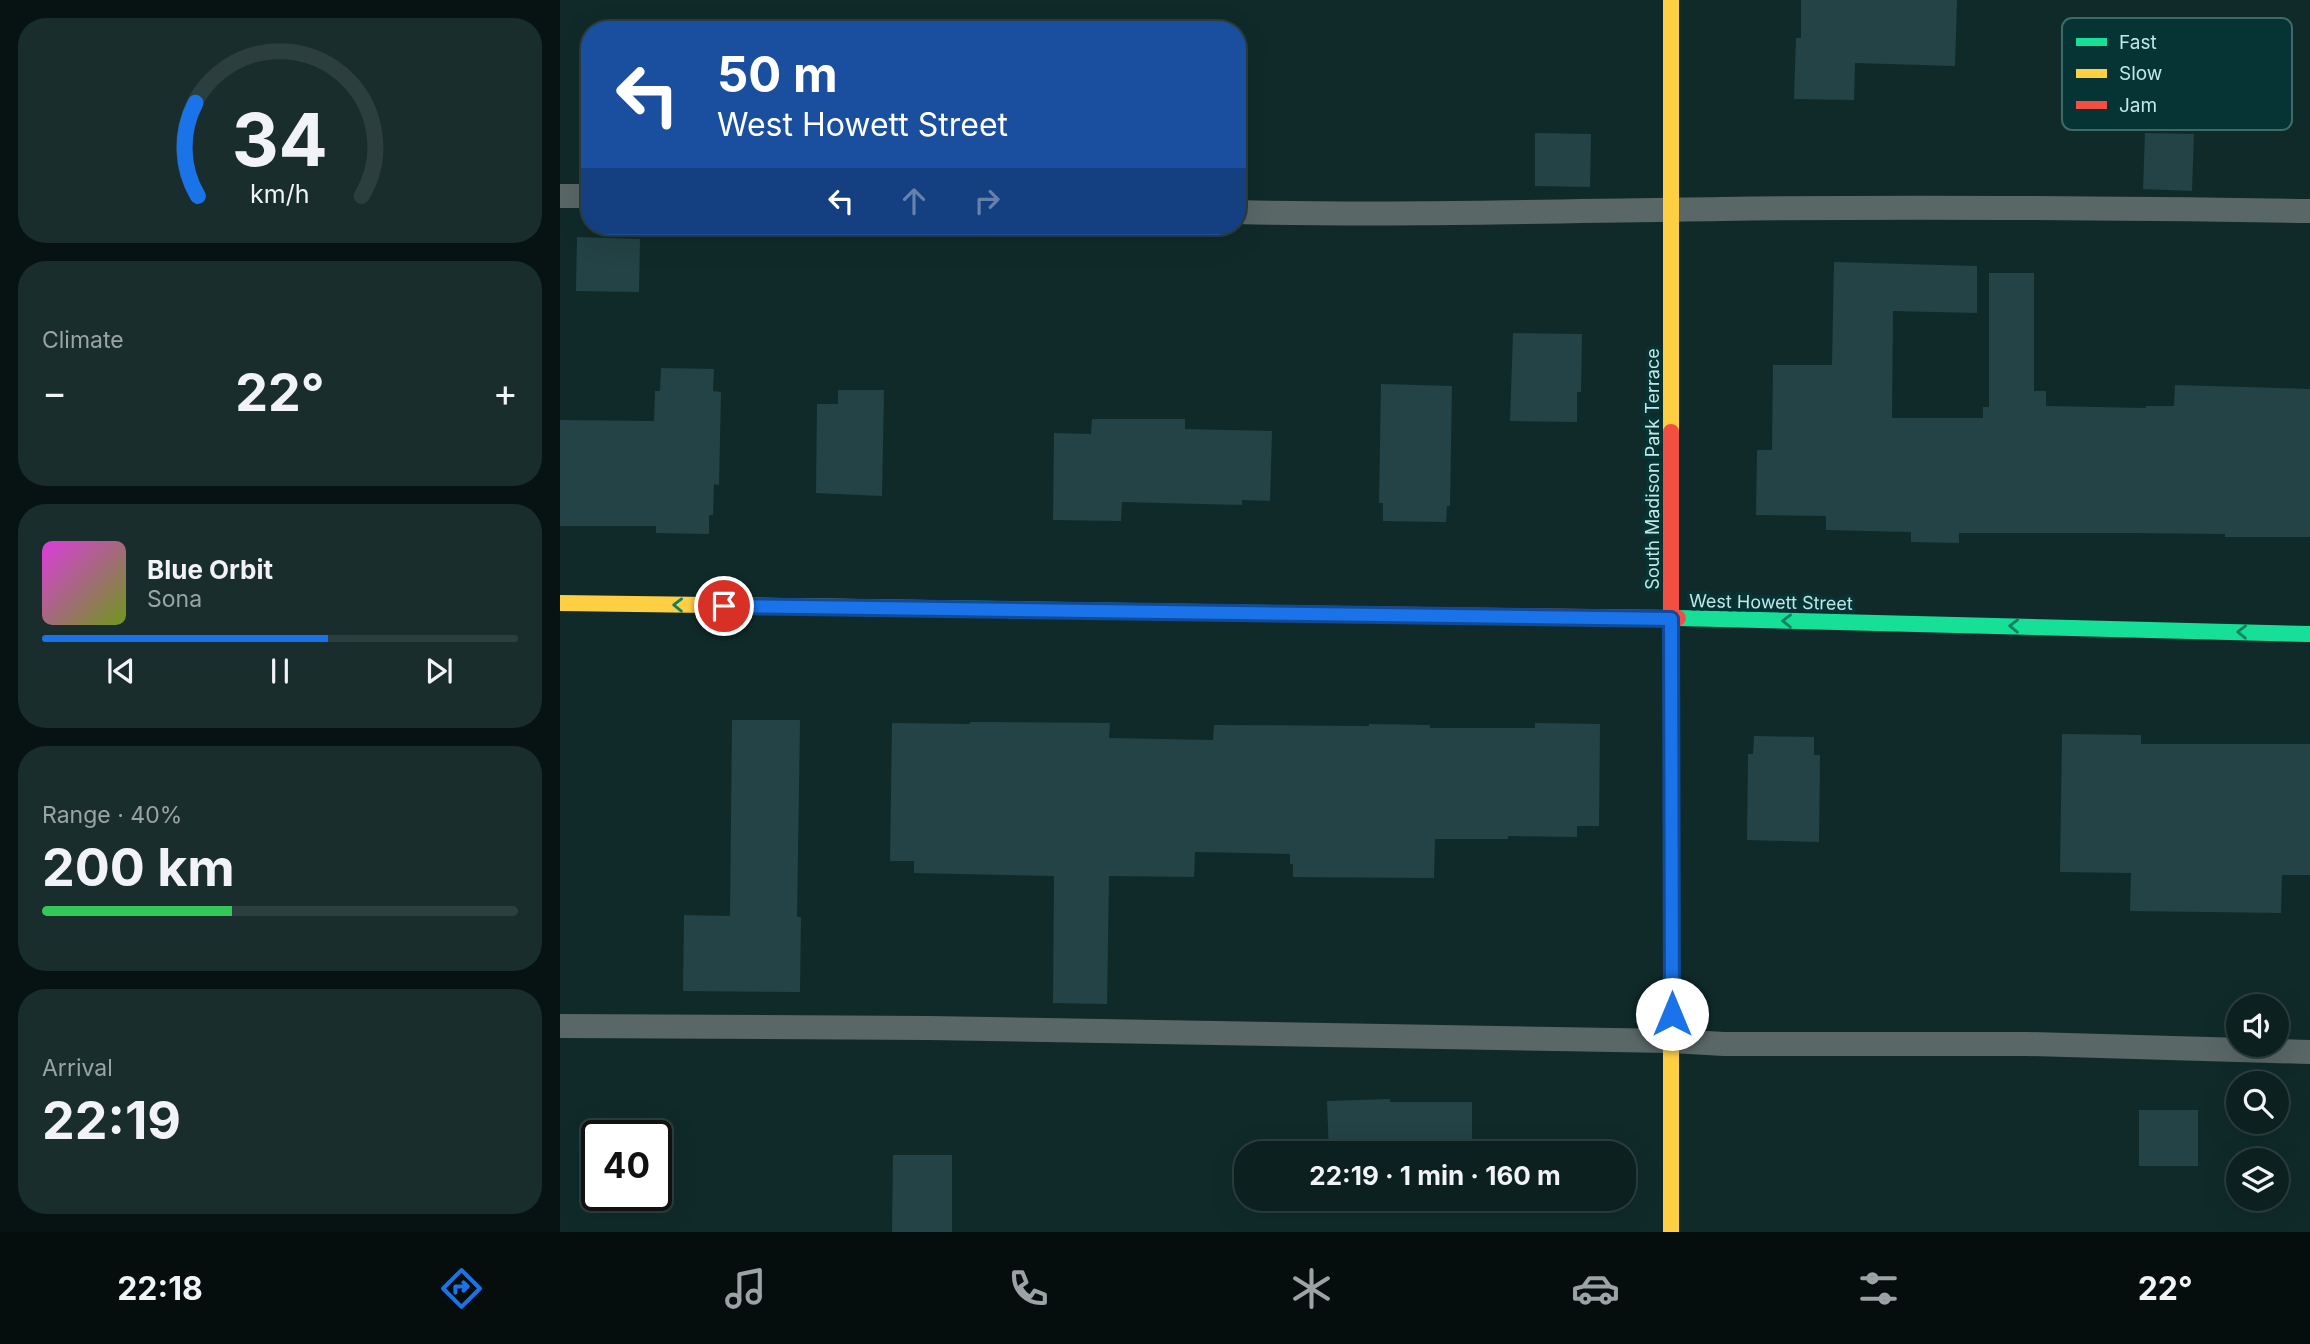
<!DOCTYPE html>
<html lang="en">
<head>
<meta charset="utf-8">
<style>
	body { margin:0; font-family:Inter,sans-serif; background:#1a2d2d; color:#f1f3f6; height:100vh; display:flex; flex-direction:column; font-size:26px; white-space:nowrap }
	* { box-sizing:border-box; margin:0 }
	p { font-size:23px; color:#9aa3a5 }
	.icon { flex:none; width:38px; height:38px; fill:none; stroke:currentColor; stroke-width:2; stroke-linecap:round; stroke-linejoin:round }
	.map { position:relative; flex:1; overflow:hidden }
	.details { display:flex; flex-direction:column; gap:18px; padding:18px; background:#071212; width:560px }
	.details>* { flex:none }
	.banner { position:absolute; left:21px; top:21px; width:665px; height:214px; border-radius:28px; box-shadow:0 7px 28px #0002,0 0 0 2px #2c3e3e; background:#1a4fa0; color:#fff; overflow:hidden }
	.fabs { position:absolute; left:1666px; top:994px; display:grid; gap:14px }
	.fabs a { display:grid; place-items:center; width:63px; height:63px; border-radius:50%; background:#0c2020; box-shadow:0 7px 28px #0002,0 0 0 2px #2c3e3e; font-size:35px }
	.speed { position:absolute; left:21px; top:1120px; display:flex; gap:14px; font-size:35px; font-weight:700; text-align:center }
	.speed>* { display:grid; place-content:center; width:91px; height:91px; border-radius:50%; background:#0c2020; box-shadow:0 7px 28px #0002,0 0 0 2px #2c3e3e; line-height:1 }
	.speed .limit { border:4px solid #111; border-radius:10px; background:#fff; color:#111 }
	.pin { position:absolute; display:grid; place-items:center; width:60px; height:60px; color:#fff; margin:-30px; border:4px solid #fff; border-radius:50%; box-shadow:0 2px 7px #0007 }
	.me { position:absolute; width:77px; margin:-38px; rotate:0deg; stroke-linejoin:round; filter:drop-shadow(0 0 5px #0008) }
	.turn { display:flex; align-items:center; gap:24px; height:147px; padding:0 21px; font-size:32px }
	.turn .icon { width:91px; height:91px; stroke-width:2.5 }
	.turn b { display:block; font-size:49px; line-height:60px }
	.lanes { display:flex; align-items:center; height:66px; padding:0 21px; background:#0003; justify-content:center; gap:35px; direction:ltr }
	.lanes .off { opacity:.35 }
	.big { font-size:52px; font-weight:700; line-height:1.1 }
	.details .widget { flex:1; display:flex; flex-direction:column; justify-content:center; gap:10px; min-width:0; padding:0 24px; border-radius:28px; background:#1a2d2d }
	.details .dial { align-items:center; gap:0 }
	.dial svg { height:182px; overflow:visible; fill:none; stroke:#2c3e3e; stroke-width:7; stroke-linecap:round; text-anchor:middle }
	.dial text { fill:#f1f3f6; stroke:none }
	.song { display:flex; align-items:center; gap:21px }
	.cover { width:84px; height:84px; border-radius:10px; background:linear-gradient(135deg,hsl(300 70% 55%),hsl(80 70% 35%)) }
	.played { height:7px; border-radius:4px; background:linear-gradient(90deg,#1a73e8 60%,#2c3e3e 60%) }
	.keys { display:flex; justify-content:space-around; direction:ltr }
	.heat { display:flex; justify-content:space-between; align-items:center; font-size:38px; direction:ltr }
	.charge { height:10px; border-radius:5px; background:linear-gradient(90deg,#34c759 40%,#2c3e3e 0) }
	.trip { position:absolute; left:674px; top:1141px; width:402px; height:70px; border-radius:28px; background:#0c2020; box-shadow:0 7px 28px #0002,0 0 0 2px #2c3e3e; font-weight:700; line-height:70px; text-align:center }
	.tab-bar { display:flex; height:112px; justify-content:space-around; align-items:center; background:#050d0d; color:#9aa3a5 }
	.tab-bar .icon { width:49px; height:49px }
	.tab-bar .selected { color:#1a73e8 }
	.tab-bar b { font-size:32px; color:#f1f3f6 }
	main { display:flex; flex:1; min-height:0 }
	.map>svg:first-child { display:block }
	.building { fill:#244346 }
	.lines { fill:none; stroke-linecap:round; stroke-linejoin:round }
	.lane { stroke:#5a6767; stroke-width:24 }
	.fast { stroke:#16e098; stroke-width:16 }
	.slow { stroke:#ffcf43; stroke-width:16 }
	.jam { stroke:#f24e42; stroke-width:16 }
	.oneway { stroke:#0d8161 }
	.route-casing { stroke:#114b97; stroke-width:18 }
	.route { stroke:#1a73e8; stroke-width:12 }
	.labels { text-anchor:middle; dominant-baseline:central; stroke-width:7; stroke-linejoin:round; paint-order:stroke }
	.street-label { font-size:18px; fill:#c1e7e7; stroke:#063434 }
	.key { fill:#063434; stroke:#3e6a6a; stroke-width:2 }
	.key-label { font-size:19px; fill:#c1e7e7 }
</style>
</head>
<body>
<main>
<section class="details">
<div class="widget dial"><svg viewBox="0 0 100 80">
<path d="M14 69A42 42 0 1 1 86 69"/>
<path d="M14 69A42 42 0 0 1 13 28" stroke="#1a73e8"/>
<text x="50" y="56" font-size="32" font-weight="700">34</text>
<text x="50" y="72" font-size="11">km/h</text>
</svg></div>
<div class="widget"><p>Climate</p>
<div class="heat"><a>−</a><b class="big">22°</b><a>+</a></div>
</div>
<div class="widget">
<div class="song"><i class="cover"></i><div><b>Blue Orbit</b><p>Sona</p></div></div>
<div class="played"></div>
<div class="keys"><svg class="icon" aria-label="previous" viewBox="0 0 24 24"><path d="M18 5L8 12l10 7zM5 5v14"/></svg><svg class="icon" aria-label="pause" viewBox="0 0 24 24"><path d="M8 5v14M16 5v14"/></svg><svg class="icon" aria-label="next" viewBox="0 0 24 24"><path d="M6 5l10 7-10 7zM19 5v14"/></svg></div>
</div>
<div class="widget"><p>Range · 40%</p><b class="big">200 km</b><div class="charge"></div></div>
<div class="widget"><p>Arrival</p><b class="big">22:19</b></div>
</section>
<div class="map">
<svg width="1750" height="1232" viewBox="0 0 1750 1232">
	<rect width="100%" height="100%" fill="#102a2a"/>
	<path class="building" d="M1241 0H1397L1395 66 1295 63 1294 100 1234 99 1236 38H1241Z
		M975 133 1031 134 1030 187 975 186Z
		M1585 133 1634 134 1632 191 1583 189Z
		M17 237 80 239 79 292 16 291Z
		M1274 262 1417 266V313L1333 311 1332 418H1423V407H1429V273H1474V391H1486V406L1586 408V406H1614L1615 385 1750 389V537H1665V534L1573 533H1399V543L1351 542V532L1266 530V516L1196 515 1197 450H1212L1213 365H1272Z
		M953 333 1022 334 1021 392H1017V422L950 421Z
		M101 368 154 369 153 391 161 392 159 485 154 484 153 515H149V534L96 533V526H0V420L94 421 95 391H100Z
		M821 384 892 386 890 506H887L886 522 823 521V503H819Z
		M278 390H324L322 496 256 493 257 404H278Z
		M532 419H625V429L712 431 710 501 682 500V505L562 502 561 521 493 520 494 433 531 434Z
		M172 720H240L237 917H241L240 992 123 991 124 915 170 916Z
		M410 722 550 723 549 738 653 740 654 725 809 726V724L870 725V728H975V723L1040 724 1039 826H1017V837L948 836V839H875L874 878 733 877V864H730V854L635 852 634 877 549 876 547 1004 493 1003 494 876 354 873V861H330L332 723 410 724Z
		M1502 734 1581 735V744H1750V875H1722L1721 913 1570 911 1571 873 1500 872Z
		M1194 736 1254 737V755H1260L1259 842 1187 840 1188 754H1193Z
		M830 1099V1102H912V1153H769L767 1101Z
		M1579 1110H1638V1166H1579Z
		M333 1155H392V1232H332Z"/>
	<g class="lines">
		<path class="lane" d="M0 196H30
			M677 212C839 216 1001 211 1162 209 1358 206 1554 208 1750 211
			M0 1026 369 1028 1112 1041 1164 1044H1468L1750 1052"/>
		<path class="fast" d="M298 607 784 614
			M1118 618 1750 634"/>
		<path class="slow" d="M1111 0V432
			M0 603 298 607
			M1111 848V1232"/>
		<path class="jam" d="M1111 432V848
			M784 614 1118 618"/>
	</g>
	<defs><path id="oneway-chevron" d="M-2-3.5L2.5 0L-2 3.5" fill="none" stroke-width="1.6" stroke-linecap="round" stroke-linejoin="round" transform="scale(1.75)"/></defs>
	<g class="oneway">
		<use href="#oneway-chevron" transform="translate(118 605) rotate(-179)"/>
		<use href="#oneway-chevron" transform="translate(1227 621) rotate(-179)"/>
		<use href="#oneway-chevron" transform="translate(1454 626) rotate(-179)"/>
		<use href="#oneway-chevron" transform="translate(1682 632) rotate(-179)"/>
	</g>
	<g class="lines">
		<g class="route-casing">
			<path id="route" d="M164 606 1111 619 1112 1014"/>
		</g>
		<use href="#route" class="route"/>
	</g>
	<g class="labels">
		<g class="street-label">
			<text transform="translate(1092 469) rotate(-90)">South Madison Park Terrace</text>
			<text transform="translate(1211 602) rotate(1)">West Howett Street</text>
		</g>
	</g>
	<rect x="1502" y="18" width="230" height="112" rx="10" class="key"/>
	<rect x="1516" y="38" width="31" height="8" fill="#16e098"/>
	<rect x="1516" y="69" width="31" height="9" fill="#ffcf43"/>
	<rect x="1516" y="101" width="31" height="8" fill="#f24e42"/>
	<g class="key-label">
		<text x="1559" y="49">Fast</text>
		<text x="1559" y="80">Slow</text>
		<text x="1559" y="112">Jam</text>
	</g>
</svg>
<div class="fabs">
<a><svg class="icon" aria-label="sound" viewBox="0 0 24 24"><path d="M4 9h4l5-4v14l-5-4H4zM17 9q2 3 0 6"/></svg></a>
<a><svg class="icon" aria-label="search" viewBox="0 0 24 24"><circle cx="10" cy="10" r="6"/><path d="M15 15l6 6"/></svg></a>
<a><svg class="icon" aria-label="layers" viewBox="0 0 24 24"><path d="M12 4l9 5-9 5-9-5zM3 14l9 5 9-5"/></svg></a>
</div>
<div class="speed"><div class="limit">40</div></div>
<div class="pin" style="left:164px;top:606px;background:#d93025"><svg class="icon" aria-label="arrive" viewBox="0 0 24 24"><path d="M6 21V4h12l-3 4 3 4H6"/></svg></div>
<svg class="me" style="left:1112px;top:1014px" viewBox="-20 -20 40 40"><circle r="19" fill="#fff"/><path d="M0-13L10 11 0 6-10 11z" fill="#1a73e8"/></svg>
<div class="trip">22:19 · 1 min · 160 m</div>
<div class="banner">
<div class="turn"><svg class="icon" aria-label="left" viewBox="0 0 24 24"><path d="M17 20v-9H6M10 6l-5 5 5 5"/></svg><div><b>50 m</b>West Howett Street</div></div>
<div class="lanes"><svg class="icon" aria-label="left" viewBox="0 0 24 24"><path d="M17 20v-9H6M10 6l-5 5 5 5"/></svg><svg class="icon off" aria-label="ahead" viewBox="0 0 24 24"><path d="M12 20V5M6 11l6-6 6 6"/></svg><svg class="icon off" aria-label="right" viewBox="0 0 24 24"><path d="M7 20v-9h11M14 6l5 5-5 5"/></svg></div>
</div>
</div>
</main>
<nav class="tab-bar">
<b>22:18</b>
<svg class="icon selected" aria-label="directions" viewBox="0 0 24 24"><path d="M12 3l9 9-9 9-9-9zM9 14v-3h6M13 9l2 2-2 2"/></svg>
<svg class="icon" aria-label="music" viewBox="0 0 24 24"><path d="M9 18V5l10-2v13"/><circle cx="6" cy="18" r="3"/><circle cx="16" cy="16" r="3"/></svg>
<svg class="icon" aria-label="phone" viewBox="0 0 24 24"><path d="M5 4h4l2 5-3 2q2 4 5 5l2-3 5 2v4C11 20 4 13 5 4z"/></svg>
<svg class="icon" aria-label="climate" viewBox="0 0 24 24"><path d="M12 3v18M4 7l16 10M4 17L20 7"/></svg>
<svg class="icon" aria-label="car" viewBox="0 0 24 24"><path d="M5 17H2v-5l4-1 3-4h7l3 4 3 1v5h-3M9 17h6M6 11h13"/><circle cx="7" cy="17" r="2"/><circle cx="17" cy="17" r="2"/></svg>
<svg class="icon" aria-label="filters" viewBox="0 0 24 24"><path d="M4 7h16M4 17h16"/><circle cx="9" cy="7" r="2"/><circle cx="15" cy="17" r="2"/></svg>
<b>22°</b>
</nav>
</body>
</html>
